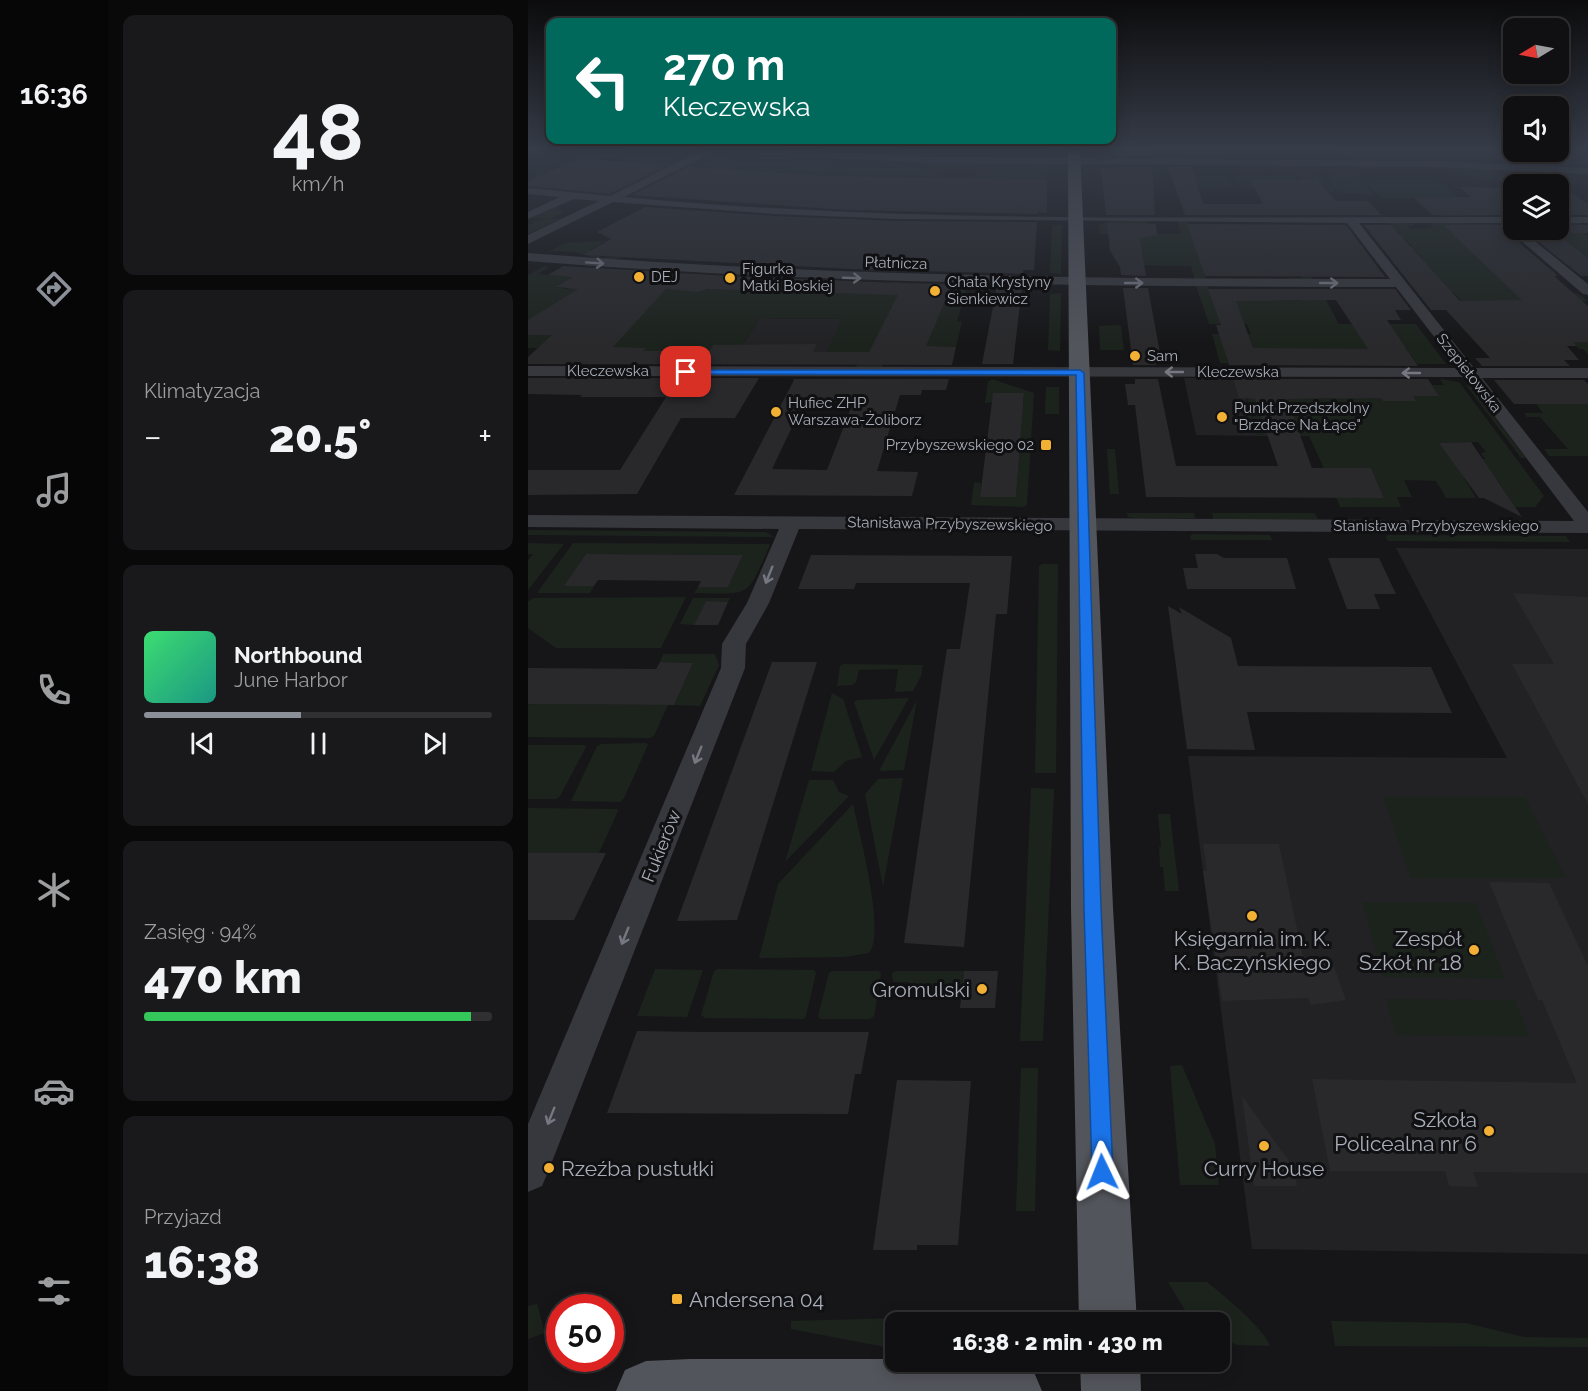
<!DOCTYPE html>
<html lang="pl">
<head>
<meta charset="utf-8">
<style>
	body { margin:0; font-family:Raleway,sans-serif; background:#19191b; color:#f1f3f6; height:100vh; display:flex; flex-direction:column; font-size:22px; white-space:nowrap }
	* { box-sizing:border-box; margin:0 }
	p { font-size:20px; color:#9c9d9f }
	.icon { flex:none; width:33px; height:33px; fill:none; stroke:currentColor; stroke-width:2; stroke-linecap:round; stroke-linejoin:round }
	.map { position:relative; flex:1; overflow:hidden }
	.drawer { display:flex; flex-direction:column; gap:15px; padding:15px; background:#09090a; width:420px }
	.drawer>* { flex:none }
	.top-card { position:absolute; left:18px; top:18px; width:570px; height:126px; border-radius:12px; box-shadow:0 3px 15px #0003,0 0 0 2px #303032; background:#00695c; color:#fff; overflow:hidden }
	.needle { width:39px; rotate:260deg }
	.buttons { position:absolute; left:975px; top:18px; display:grid; gap:12px }
	.buttons a { display:grid; place-items:center; width:66px; height:66px; border-radius:12px; background:#101012; box-shadow:0 3px 15px #0003,0 0 0 2px #303032; font-size:30px }
	.speed { position:absolute; left:18px; top:1294px; display:flex; gap:12px; font-size:30px; font-weight:700; text-align:center }
	.speed>* { display:grid; place-content:center; width:78px; height:78px; border-radius:50%; background:#101012; box-shadow:0 3px 15px #0003,0 0 0 2px #303032; line-height:1 }
	.speed .limit { border:9px solid #d22; background:#fff; color:#111 }
	.pin { position:absolute; display:grid; place-items:center; width:51px; height:51px; color:#fff; margin:-26px; border-radius:12px; box-shadow:0 3px 9px #0006 }
	.me { position:absolute; width:66px; margin:-33px; rotate:358deg; stroke-linejoin:round; filter:drop-shadow(0 0 4px #0008) }
	.turn { display:flex; align-items:center; gap:21px; height:126px; padding:0 18px; font-size:27px }
	.turn .icon { width:78px; height:78px; stroke-width:2.5 }
	.turn b { display:block; font-size:42px; line-height:51px }
	.big { font-size:45px; font-weight:800; line-height:1.1 }
	.drawer .widget { flex:1; display:flex; flex-direction:column; justify-content:center; gap:9px; min-width:0; padding:0 21px; border-radius:12px; background:#19191b }
	.drawer .dial { align-items:center; gap:0 }
	.dial b { font-size:78px; line-height:1 }
	.song { display:flex; align-items:center; gap:18px }
	.cover { width:72px; height:72px; border-radius:9px; background:linear-gradient(135deg,hsl(140 70% 55%),hsl(170 70% 35%)) }
	.played { height:6px; border-radius:3px; background:linear-gradient(90deg,#8c9099 45%,#303032 45%) }
	.keys { display:flex; justify-content:space-around; direction:ltr }
	.heat { display:flex; justify-content:space-between; align-items:center; font-size:33px; direction:ltr }
	.charge { height:9px; border-radius:4px; background:linear-gradient(90deg,#34c759 94%,#303032 0) }
	.trip { position:absolute; left:357px; top:1312px; width:345px; height:60px; border-radius:12px; background:#101012; box-shadow:0 3px 15px #0003,0 0 0 2px #303032; font-weight:800; line-height:60px; text-align:center }
	main { display:flex; flex:1; min-height:0 }
	.menu { display:flex; flex-direction:column; width:108px; justify-content:space-around; align-items:center; background:#060607; color:#9c9d9f }
	.menu .icon { width:42px; height:42px }
	.menu .on { color:#8c9099 }
	.menu b { font-size:27px; color:#f1f3f6 }
	.map>svg:first-child { display:block }
	.built { fill:#222225 }
	.green { fill:#1c231d; fill-rule:evenodd }
	.building { fill:#29292c; fill-rule:evenodd }
	.lines { fill:none; stroke-linecap:round; stroke-linejoin:round }
	.minor { fill:#37383d; fill-rule:evenodd }
	.major { fill:#53555c; fill-rule:evenodd }
	.oneway { stroke:#757881 }
	.route { fill:#1a73e8; stroke:#114b97; stroke-width:1.5 }
	.poi-dot { fill:#f2b134; stroke:#111113; stroke-width:2 }
	.labels { text-anchor:middle; dominant-baseline:central; stroke-width:6; stroke-linejoin:round; paint-order:stroke }
	.far-street-label { font-size:15px; fill:#a8adb8; stroke:#111113 }
	.far-poi-label { font-size:15px; fill:#a8adb8; stroke:#111113; text-anchor:start }
	.street-label { font-size:18px; fill:#a8adb8; stroke:#111113 }
	.near-poi-label { font-size:21px; fill:#a8adb8; stroke:#111113; text-anchor:end }
</style>
</head>
<body>
<main>
<nav class="menu">
<b>16:36</b>
<svg class="icon on" aria-label="directions" viewBox="0 0 24 24"><path d="M12 3l9 9-9 9-9-9zM9 14v-3h6M13 9l2 2-2 2"/></svg>
<svg class="icon" aria-label="music" viewBox="0 0 24 24"><path d="M9 18V5l10-2v13"/><circle cx="6" cy="18" r="3"/><circle cx="16" cy="16" r="3"/></svg>
<svg class="icon" aria-label="phone" viewBox="0 0 24 24"><path d="M5 4h4l2 5-3 2q2 4 5 5l2-3 5 2v4C11 20 4 13 5 4z"/></svg>
<svg class="icon" aria-label="climate" viewBox="0 0 24 24"><path d="M12 3v18M4 7l16 10M4 17L20 7"/></svg>
<svg class="icon" aria-label="car" viewBox="0 0 24 24"><path d="M5 17H2v-5l4-1 3-4h7l3 4 3 1v5h-3M9 17h6M6 11h13"/><circle cx="7" cy="17" r="2"/><circle cx="17" cy="17" r="2"/></svg>
<svg class="icon" aria-label="filters" viewBox="0 0 24 24"><path d="M4 7h16M4 17h16"/><circle cx="9" cy="7" r="2"/><circle cx="15" cy="17" r="2"/></svg>
</nav>
<section class="drawer">
<div class="widget dial"><b>48</b><p>km/h</p></div>
<div class="widget"><p>Klimatyzacja</p>
<div class="heat"><a>−</a><b class="big">20.5°</b><a>+</a></div>
</div>
<div class="widget">
<div class="song"><i class="cover"></i><div><b>Northbound</b><p>June Harbor</p></div></div>
<div class="played"></div>
<div class="keys"><svg class="icon" aria-label="previous" viewBox="0 0 24 24"><path d="M18 5L8 12l10 7zM5 5v14"/></svg><svg class="icon" aria-label="pause" viewBox="0 0 24 24"><path d="M8 5v14M16 5v14"/></svg><svg class="icon" aria-label="next" viewBox="0 0 24 24"><path d="M6 5l10 7-10 7zM19 5v14"/></svg></div>
</div>
<div class="widget"><p>Zasięg · 94%</p><b class="big">470 km</b><div class="charge"></div></div>
<div class="widget"><p>Przyjazd</p><b class="big">16:38</b></div>
</section>
<div class="map">
<svg width="1060" height="1391" viewBox="0 0 1060 1391">
	<rect width="100%" height="100%" fill="#161618"/>
	<path class="built" d="M331 150H519V153L479 154Z
		M809 150H1056L1060 155V165L941 158H824L814 156Z
		M232 318 287 319H315L294 363 203 362Z
		M656 378H711L730 436 668 435Z
		M868 548 1060 549V1254L724 1249 660 756 979 758Z"/>
	<path class="green" d="M34 150H76L149 156 131 163 51 156Z
		M966 150 1038 151 1048 163 971 158Z
		M187 159 252 162 244 172 169 167 174 164 199 163H177Z
		M431 162 520 165V169L394 166 398 163Z
		M255 163 325 166 322 168H390L417 177 261 173 282 170 248 171Z
		M921 167 1039 172 1040 174 960 169 964 175 1045 180 1049 185C1021 183 940 183 920 169Z
		M472 170H518L519 179H435Z
		M770 174 794 176 807 192H766L712 187 704 176 766 175 769 180H758L767 190H800L789 180H773Z
		M808 174H831L827 176 830 180H839L835 182 847 196 810 192 799 178Z
		M653 176H699L704 186 656 189Z
		M845 180H908L913 182 940 206 957 204 933 183C947 184 971 206 982 215L915 216 908 209 916 197H883L885 199 853 198 838 182Z
		M29 206 36 212 22 219 34 218 0 234V225L6 223 4 221 20 219 2 218Z
		M579 221H620L624 234H653L649 221H659L662 231 676 232 768 249 785 280H760L759 278H775L771 269H675L678 280H667L663 266 606 265 580 234H571V225Z
		M859 222H885L886 226H879L882 229 906 228 900 222 969 224 984 239 996 247H980L1017 265 1027 272 1009 273 1045 293 1051 294 1060 301 1043 303 1060 333V354L1055 349H1051L1045 342 934 302 925 292H909L919 287 911 278H896L906 272 899 264H884L881 259H895L887 251H874L870 247 884 246 877 239H863L860 235 873 234Z
		M1031 222H1051L1060 228V233L1056 234 1060 236V258L1023 230H1030Z
		M524 225H534L533 274 522 273Z
		M77 241 61 251 74 258 100 255C87 263 68 259 54 254 45 251 31 252 21 251L38 243Z
		M16 266 21 267 10 274 38 276 56 270 28 287 39 289 44 286 138 282 171 292 179 290 186 285 217 288 215 291 225 292 228 289C247 290 288 298 301 280L321 281 313 292 355 294 362 282 440 284 429 321 434 322 428 347 362 346 353 369 328 367 334 353 294 363 314 319 232 318 203 362 207 345H185L172 363 155 351H115L117 348H0V275Z
		M668 286H680L684 298 746 297 748 301H770L792 289 811 324H888L918 364H889L879 349H696L700 363H692L684 334H723L719 324H681Z
		M533 293 532 351 520 350 522 294Z
		M591 325 593 326 596 350H572L571 326Z
		M464 379 506 393 499 504 496 507 443 505 446 482 453 483 452 497 488 496 496 394 466 393 464 402 457 403 460 382Z
		M912 379 931 382 1016 496 1007 507H987L968 478H936L948 498H918L908 481 876 480 884 497H869L873 507H812L804 487 823 498H856L843 468H810L800 477 781 436H730L719 399H800L851 395 855 401H887L885 396H911L904 385H916ZM950 442 958 452 953 453 957 459H948L912 443Z
		M938 385H942L998 458H993Z
		M518 387H531V414H517Z
		M1008 404H1060V456H1021L1016 449H1040L1012 417H999L996 413H1015Z
		M579 449H587L591 494H582Z
		M599 513H666L667 518H605L600 517Z
		M684 513H787L790 519H685Z
		M0 530 238 532 246 537 0 535Z
		M665 534 742 535 744 540H663L662 536Z
		M860 535 1038 536 1042 542 860 541 858 537Z
		M0 543 36 544 0 590V560L5 554H0Z
		M45 543 240 544 242 545C218 598 225 594 166 593L170 587H200L215 555 58 554 37 586H66L62 593H9Z
		M514 564H530L528 773H507L511 566Z
		M158 597 133 648H28L0 628V602L5 598Z
		M165 598H202L200 602 178 601 166 625 152 624Z
		M135 654H187L191 665 172 706 146 705 165 663 132 662Z
		M315 664 395 665 393 676 385 691 367 692 370 669 331 670 328 682 324 685 309 686 312 666Z
		M304 693 315 699 334 757 318 761 306 772 283 771Z
		M381 698 346 760 326 702 329 700Z
		M389 700 376 770 353 771 352 769Z
		M0 704 140 705 126 736 122 738 0 737Z
		M118 743 120 745 96 798 92 802 43 801 69 746 73 744Z
		M0 745H56L58 747 32 796 28 799H0Z
		M375 778 355 887 337 794 350 779Z
		M281 780H305L311 792 321 796 257 862Z
		M503 788 526 789 515 1041H492Z
		M855 797H997L1038 878H883Z
		M325 804C331 832 358 933 341 953L317 957 231 958 250 884Z
		M0 808 89 809 90 811 71 853H0Z
		M630 814H642L651 891H637L635 867H632L631 847H633Z
		M834 902 948 903 977 979 855 977Z
		M127 969 175 970 159 1017 109 1016Z
		M190 969 286 970 288 973 278 1016 275 1019 177 1018 173 1015 186 971Z
		M304 971H351L353 974 346 1016 342 1019H293L290 1016 301 973Z
		M368 971H436L433 995 379 992 380 982H365L364 973Z
		M858 999 987 1000 1001 1037 868 1035Z
		M654 1065 687 1144 691 1185H652L642 1066Z
		M493 1068H510L507 1211H488Z
		M640 1282H679C695 1295 737 1329 742 1346L709 1345 692 1338V1323H667L660 1315Z
		M9 1304 17 1333 0 1339V1306Z
		M405 1317 409 1323H368L367 1349 263 1329V1321Z
		M803 1321 938 1323 996 1337 1060 1338V1347L807 1346Z"/>
	<path class="building" d="M587 150H623V156H586Z
		M54 158 98 162 139 165 82 194 0 186V181Z
		M161 167 300 176 519 180V213L510 212V214L318 210 104 195Z
		M589 167H624L627 215H578L573 168 589 169Z
		M640 167H664L675 204H735L722 180H789L808 201H840L853 215H657Z
		M1030 184 1060 204V215H1030Z
		M931 187 986 188V215H904L885 197H943Z
		M117 207 246 216 369 221 509 222 506 270H495V274L323 269 55 255 83 239 69 232Z
		M579 223 628 224 629 235 612 238 618 276 593 275 592 267 582 251Z
		M659 224 818 225 857 277 677 276Z
		M836 225H863L932 301 994 300 915 225H985L980 228 979 232 1030 276H1026L1060 306V342H1045L1049 346H1039L1051 360H1036L1042 366H954L947 358H962L918 310H903Z
		M1030 225H1060V233H1030Z
		M996 230H1024L1060 258V276H1053Z
		M35 266 217 277 424 285 398 346 428 347 424 365 0 364V357L24 335H0V320L50 289 27 287 45 277 20 275ZM138 289 171 292 180 289 370 295 341 352H285L289 344 185 345 181 351H115L118 348 85 347Z
		M469 286H494L485 364H454Z
		M595 288H620L633 358H627L628 365H605Z
		M680 289H867L883 310H867L873 320H859L890 366 701 365 688 325H693ZM808 300 840 349 725 348 708 301Z
		M0 378H231L207 418H153L109 494 0 495V470H92L138 397H52L54 395 0 394Z
		M264 379H421L418 390H394L393 395H372L349 471 390 472 384 496 206 495 266 380ZM277 400H326L299 470 244 469Z
		M607 379H630L648 466H750L727 399 711 398 705 379H900L911 396H885L888 401H855L853 398 759 399 784 468H843L856 498 618 497 607 405H600L597 384H607Z
		M966 380H1056L1060 384V404H986Z
		M465 393H496L488 497H452Z
		M943 442 994 517 956 498H951L911 443Z
		M58 554 215 555 200 587H170L173 581 70 580 66 586H36Z
		M667 554H689L696 558H759L768 589H659L655 568H670Z
		M283 555 484 556 479 614H468L436 947 376 943 416 667 419 649H432L442 583H328L326 589H270Z
		M800 558H851L868 594H846L852 609H819Z
		M985 593 1060 597V804L984 664H1026Z
		M178 601 200 602 190 625H166Z
		M640 606 654 614 651 607 703 638 710 666 903 667 924 713 719 712 727 750 659 749Z
		M132 662 165 663 146 705 0 704V668L128 669Z
		M244 662H289L209 920 149 921Z
		M675 844H751L777 966 804 961 818 1000 783 1005 780 998 694 1001 675 871H679Z
		M0 853H78L46 920H0Z
		M961 882 1021 883 1060 966V1173L945 1172 950 1187 921 1186 917 1171H802L784 1079 1049 1083 1014 1000H1010Z
		M436 971H470L467 1008H432Z
		M109 1031 175 1032H341L333 1074H327L320 1114 79 1113Z
		M369 1080 443 1081 430 1245H389V1250H345Z
		M714 1096 766 1168 769 1186H726Z"/>
	<g class="lines">
		<path class="minor" d="M175 150H251L405 157 907 161 1060 168V174L907 167 405 163 185 152 96 197C391 225 690 216 986 217V223H831L946 368H1060V378H954L1060 512V533L271 529 241 603 218 644 217 668 20 1172 14 1186 0 1192V1124L193 668 194 644 219 603 251 529 0 527V515L1046 521 937 377 0 376V366L930 368 868 287C578 287 289 284 0 261V253C287 276 574 279 862 279L819 223 369 219 246 214 85 202 0 244V235L71 201 46 199 0 219V212L32 197 0 194V188L82 196Z
			M1030 217H1060V223H1030Z
			M986 227V230H993L1060 284V295L1055 294 983 232 981 230Z"/>
		<path class="major" d="M540 150H552L585 908 609 1323H551L543 908Z
			M162 1359H368V1362H487L505 1370 514 1391H88L97 1370 118 1361Z
			M552 1362H612L613 1391H553Z"/>
	</g>
	<defs><path id="oneway-shaft" d="M-6 0H5M1.5-3L5.5 0L1.5 3" fill="none" stroke-width="1.6" stroke-linecap="round" stroke-linejoin="round" transform="scale(1.5)"/></defs>
	<g class="oneway">
		<use href="#oneway-shaft" transform="translate(67 263) rotate(4)"/>
		<use href="#oneway-shaft" transform="translate(324 278) rotate(2)"/>
		<use href="#oneway-shaft" transform="translate(606 283)"/>
		<use href="#oneway-shaft" transform="translate(801 283)"/>
		<use href="#oneway-shaft" transform="translate(646 372) rotate(180)"/>
		<use href="#oneway-shaft" transform="translate(883 373) rotate(-180)"/>
		<use href="#oneway-shaft" transform="translate(241 575) rotate(112)"/>
		<use href="#oneway-shaft" transform="translate(170 755) rotate(112)"/>
		<use href="#oneway-shaft" transform="translate(97 936) rotate(112)"/>
		<use href="#oneway-shaft" transform="translate(23 1116) rotate(112)"/>
	</g>
	<linearGradient id="sky" x2="0" y2="1"><stop stop-color="#0c0c0d"/><stop offset="0.43" stop-color="#363c48"/><stop offset="1" stop-color="#363c48" stop-opacity="0"/></linearGradient>
	<rect width="1060" height="345" fill="url(#sky)"/>
	<path class="route" d="M155 370H552L556 373 573 908 585 1172 582 1179 574 1182 567 1179 564 1172 556 908 548 375 158 374 154 372Z"/>
	<g class="poi-dot">
		<circle cx="111" cy="277" r="6"/>
		<circle cx="202" cy="278" r="6"/>
		<circle cx="407" cy="291" r="6"/>
		<circle cx="607" cy="356" r="6"/>
		<circle cx="248" cy="412" r="6"/>
		<circle cx="694" cy="417" r="6"/>
		<rect x="512" y="439" width="12" height="12" rx="3"/>
		<circle cx="724" cy="916" r="6"/>
		<circle cx="946" cy="950" r="6"/>
		<circle cx="454" cy="989" r="6"/>
		<circle cx="961" cy="1131" r="6"/>
		<circle cx="736" cy="1146" r="6"/>
		<circle cx="21" cy="1168" r="6"/>
		<rect x="143" y="1293" width="12" height="12" rx="3"/>
	</g>
	<g class="labels">
		<g class="far-street-label">
			<text transform="translate(368 263) rotate(2)">Płatnicza</text>
			<text x="80" y="371">Kleczewska</text>
			<text x="710" y="372">Kleczewska</text>
			<text transform="translate(941 373) rotate(52)">Szepietowska</text>
			<text transform="translate(422 524) rotate(1)">Stanisława Przybyszewskiego</text>
			<text x="908" y="526">Stanisława Przybyszewskiego</text>
		</g>
		<g class="far-poi-label">
			<text x="214" y="269">Figurka<tspan x="214" dy="17">Matki Boskiej</tspan></text>
			<text x="123" y="277">DEJ</text>
			<text x="419" y="282">Chata Krystyny<tspan x="419" dy="17">Sienkiewicz</tspan></text>
			<text x="619" y="356">Sam</text>
			<text x="260" y="403">Hufiec ZHP<tspan x="260" dy="17">Warszawa-Żoliborz</tspan></text>
			<text x="706" y="408">Punkt Przedszkolny<tspan x="706" dy="17">"Brzdące Na Łące"</tspan></text>
			<text x="506" y="445" text-anchor="end">Przybyszewskiego 02</text>
		</g>
		<g class="street-label">
			<text transform="translate(133 846) rotate(-68)">Fukierów</text>
		</g>
		<g class="near-poi-label">
			<text x="724" y="938" text-anchor="middle">Księgarnia im. K.<tspan x="724" dy="24">K. Baczyńskiego</tspan></text>
			<text x="934" y="938">Zespół<tspan x="934" dy="24">Szkół nr 18</tspan></text>
			<text x="442" y="989">Gromulski</text>
			<text x="949" y="1119">Szkoła<tspan x="949" dy="24">Policealna nr 6</tspan></text>
			<text x="33" y="1168" text-anchor="start">Rzeźba pustułki</text>
			<text x="736" y="1168" text-anchor="middle">Curry House</text>
			<text x="161" y="1299" text-anchor="start">Andersena 04</text>
		</g>
	</g>
</svg>
<div class="buttons">
<a><svg class="needle" viewBox="-14 -14 28 28"><path d="M0-13l5 13h-10z" fill="#e53935"/><path d="M0 13l5-13h-10z" fill="#9c9d9f"/></svg></a>
<a><svg class="icon" aria-label="sound" viewBox="0 0 24 24"><path d="M4 9h4l5-4v14l-5-4H4zM17 9q2 3 0 6"/></svg></a>
<a><svg class="icon" aria-label="layers" viewBox="0 0 24 24"><path d="M12 4l9 5-9 5-9-5zM3 14l9 5 9-5"/></svg></a>
</div>
<div class="speed"><div class="limit">50</div></div>
<div class="pin" style="left:158px;top:372px;background:#d93025"><svg class="icon" aria-label="arrive" viewBox="0 0 24 24"><path d="M6 21V4h12l-3 4 3 4H6"/></svg></div>
<svg class="me" style="left:574px;top:1172px" viewBox="-20 -20 40 40"><path d="M0-17L14 15 0 8-14 15z" fill="#1a73e8" stroke="#fff" stroke-width="4"/></svg>
<div class="trip">16:38 · 2 min · 430 m</div>
<div class="top-card">
<div class="turn"><svg class="icon" aria-label="left" viewBox="0 0 24 24"><path d="M17 20v-9H6M10 6l-5 5 5 5"/></svg><div><b>270 m</b>Kleczewska</div></div>
</div>
</div>
</main>
</body>
</html>
